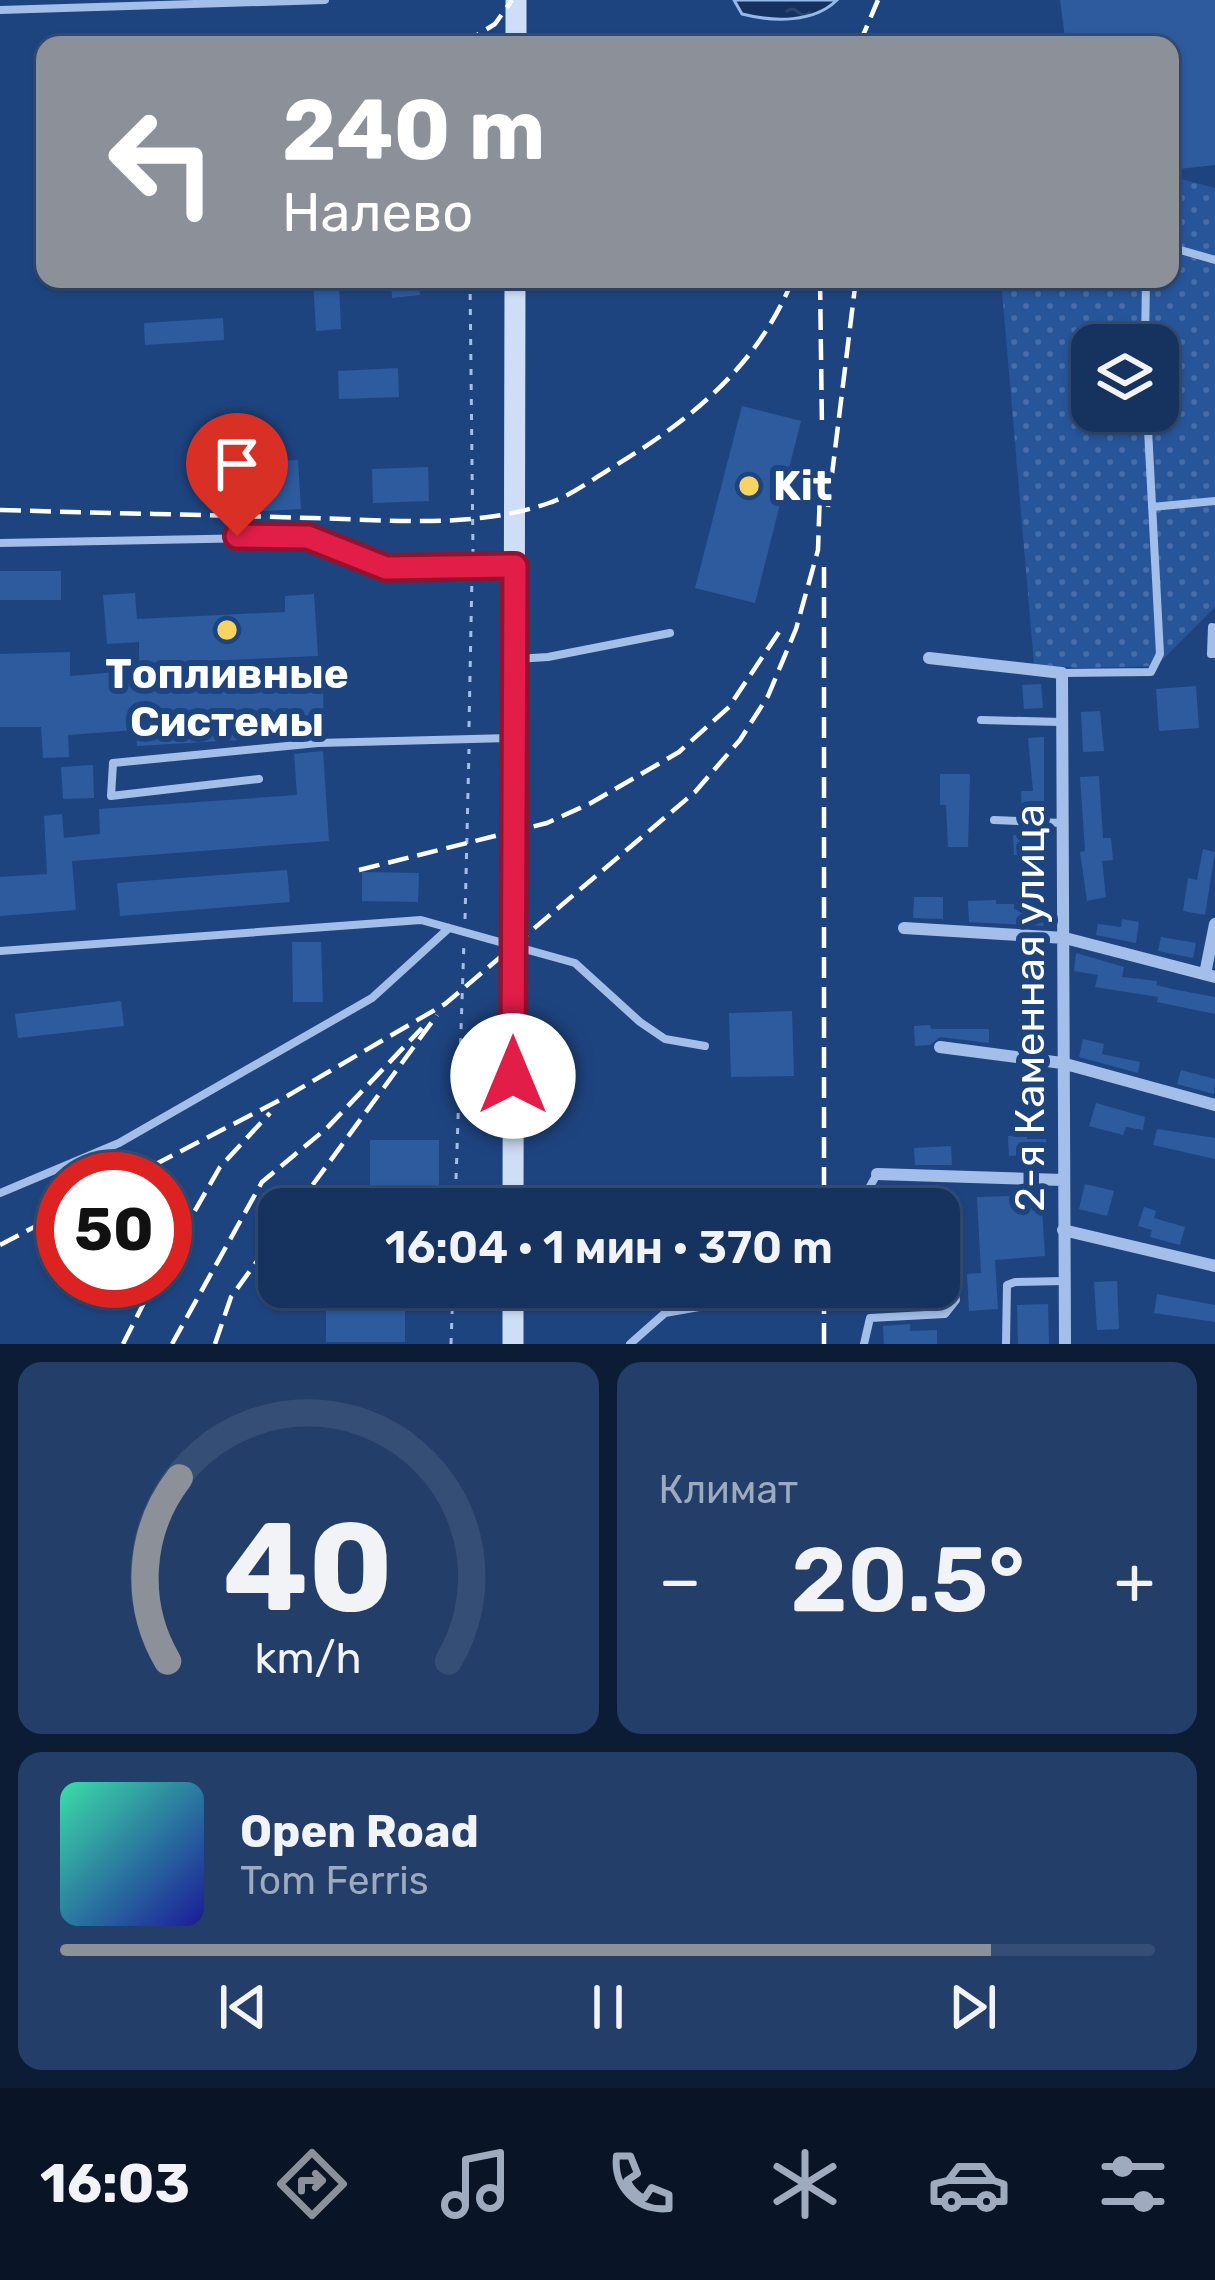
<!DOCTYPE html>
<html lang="ru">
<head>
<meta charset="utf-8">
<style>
	body { margin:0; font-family:Rubik,sans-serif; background:#233f69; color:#f1f3f6; height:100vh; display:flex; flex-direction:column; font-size:45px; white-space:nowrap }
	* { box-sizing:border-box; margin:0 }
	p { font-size:39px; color:#9eaabd }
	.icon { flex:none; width:66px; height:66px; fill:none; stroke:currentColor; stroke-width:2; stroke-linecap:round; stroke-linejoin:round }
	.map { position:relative; height:1344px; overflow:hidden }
	.details { display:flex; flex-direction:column; gap:18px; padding:18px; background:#0c1c35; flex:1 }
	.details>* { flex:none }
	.hud { position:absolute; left:36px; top:36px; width:1143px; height:252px; border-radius:24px; box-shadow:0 3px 9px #0004,0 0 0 3px #354e75; background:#8c9099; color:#fff; overflow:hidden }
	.fabs { position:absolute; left:1071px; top:324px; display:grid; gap:24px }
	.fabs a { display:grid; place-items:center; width:108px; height:108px; border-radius:24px; background:#163360; box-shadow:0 3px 9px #0004,0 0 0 3px #354e75; font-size:60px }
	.speed { position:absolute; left:36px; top:1152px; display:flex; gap:24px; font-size:60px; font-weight:700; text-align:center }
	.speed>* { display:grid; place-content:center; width:156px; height:156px; border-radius:50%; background:#163360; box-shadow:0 3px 9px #0004,0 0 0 3px #354e75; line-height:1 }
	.speed .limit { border:18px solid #d22; background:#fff; color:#111 }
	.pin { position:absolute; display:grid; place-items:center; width:102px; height:102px; color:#fff; margin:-123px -51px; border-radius:50% 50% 50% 0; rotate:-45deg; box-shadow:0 0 12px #0007 }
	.pin .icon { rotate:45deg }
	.me { position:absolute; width:132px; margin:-66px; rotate:0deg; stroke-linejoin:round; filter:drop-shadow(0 0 9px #0008) }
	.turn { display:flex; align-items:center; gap:42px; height:252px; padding:0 48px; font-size:54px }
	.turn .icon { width:156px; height:156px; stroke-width:2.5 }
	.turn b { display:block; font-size:84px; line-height:102px }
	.big { font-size:90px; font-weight:600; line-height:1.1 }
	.details .widget { flex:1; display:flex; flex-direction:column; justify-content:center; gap:18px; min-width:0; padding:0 42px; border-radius:24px; background:#233f69 }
	.details .dial { align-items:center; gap:0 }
	.dial svg { height:312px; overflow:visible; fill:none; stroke:#354e75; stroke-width:7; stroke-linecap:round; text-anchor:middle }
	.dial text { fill:#f1f3f6; stroke:none }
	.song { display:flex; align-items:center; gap:36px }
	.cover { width:144px; height:144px; border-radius:18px; background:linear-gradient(135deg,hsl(160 70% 55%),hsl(240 70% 35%)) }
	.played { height:12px; border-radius:6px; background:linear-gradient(90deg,#8c9099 85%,#354e75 85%) }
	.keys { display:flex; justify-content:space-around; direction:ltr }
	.heat { display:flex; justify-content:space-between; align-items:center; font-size:66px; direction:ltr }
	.details .tiles { flex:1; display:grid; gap:18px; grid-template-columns:1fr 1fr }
	.widget:last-child { grid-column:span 2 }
	.trip { position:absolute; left:258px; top:1188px; width:702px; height:120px; border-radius:24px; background:#163360; box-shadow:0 3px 9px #0004,0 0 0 3px #354e75; font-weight:600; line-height:120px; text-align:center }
	.tabs { display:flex; height:192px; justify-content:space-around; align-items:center; background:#091426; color:#9eaabd }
	.tabs .icon { width:84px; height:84px }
	.tabs .on { color:#8c9099 }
	.tabs b { font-size:54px; color:#f1f3f6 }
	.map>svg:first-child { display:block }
	.grass { fill:url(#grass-dots); fill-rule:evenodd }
	.water { fill:url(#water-ripples); stroke:#96b9ea; stroke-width:3 }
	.building { fill:#2d5b9e }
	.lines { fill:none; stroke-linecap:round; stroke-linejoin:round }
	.path { stroke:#a3bfe9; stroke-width:3; stroke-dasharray:6 9; stroke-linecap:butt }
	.service { stroke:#a3bfe9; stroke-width:8 }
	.minor { stroke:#a3bfe9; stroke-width:12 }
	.secondary { stroke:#cedef7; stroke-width:21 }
	.rail { stroke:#fff; stroke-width:4.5; stroke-dasharray:21 9; stroke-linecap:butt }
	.route-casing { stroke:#92132f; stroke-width:30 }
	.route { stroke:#e11d48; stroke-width:21 }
	.poi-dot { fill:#f8d362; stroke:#1e4480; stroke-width:4.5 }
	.labels { text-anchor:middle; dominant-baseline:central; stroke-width:12; stroke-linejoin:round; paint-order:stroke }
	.poi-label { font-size:42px; font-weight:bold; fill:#fff; stroke:#1e4480; text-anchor:start }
	.street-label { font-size:42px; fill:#fff; stroke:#1e4480 }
</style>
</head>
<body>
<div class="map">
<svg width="1215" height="1344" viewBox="0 0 1215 1344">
	<defs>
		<pattern id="grass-dots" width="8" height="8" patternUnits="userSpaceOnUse" patternTransform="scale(3)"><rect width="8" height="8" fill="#275599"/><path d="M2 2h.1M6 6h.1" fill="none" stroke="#476ea8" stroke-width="1.8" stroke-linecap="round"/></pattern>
		<pattern id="water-ripples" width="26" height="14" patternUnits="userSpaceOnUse" patternTransform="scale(3)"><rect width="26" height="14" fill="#14315f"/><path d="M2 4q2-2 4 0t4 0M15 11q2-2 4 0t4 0" fill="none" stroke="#2c466f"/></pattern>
	</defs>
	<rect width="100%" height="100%" fill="#1e4480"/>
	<path class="grass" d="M1170 176 1215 188V607L1156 666 1080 668 1034 664 1001 279H1170ZM1092 345H1158V411H1092Z"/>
	<path class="water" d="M734 0H837C814 23 774 22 742 14Z"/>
	<path class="building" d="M1060 0H1215V165L1170 170V45H1066Z
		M313 279H339L341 329 316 331Z
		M391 279H419L420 295 392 298Z
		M223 318 224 340 145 345 144 323Z
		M398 368 399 397 339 399 338 371Z
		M742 406 801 421 755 603 695 588Z
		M298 460 301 509 245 512 242 463Z
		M428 467 429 501 373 503 372 469Z
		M0 571H61V600H0Z
		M135 593 137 619 285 612V596L314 594 318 656 139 664V642L107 644 103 595Z
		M70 652V676L117 672 116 667 132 666 134 689 246 684 247 689 323 686 324 735 137 746 136 730 68 735 69 757 43 758 41 727H0V654Z
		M1041 684 1043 708 1024 709 1022 685Z
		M1196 686 1199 728 1159 731 1156 689Z
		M1100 711 1104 751 1083 752 1081 712Z
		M1044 737V814L1022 813 1021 791H1033L1028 738Z
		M323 751 329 841 72 861 76 910 0 916V877L47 874 44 816 62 814 64 838 100 834 99 809 297 795 294 754Z
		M93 765 94 798 63 799 61 767Z
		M940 774H970L968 847H948L946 805H940Z
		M1099 776 1103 838H1111L1113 860 1102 861 1106 897 1087 901 1080 852 1085 851 1080 777Z
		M1022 830H1043L1045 862H1028L1027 855H1014L1013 835H1022Z
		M1203 849 1215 852 1205 915 1183 911 1188 878 1197 880Z
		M287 870 290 902 120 916 117 883Z
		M362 872 419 873 418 902 362 901Z
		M914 897H943V919L913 918Z
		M996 900V904H1014V909L1044 915V926L969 922 968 901Z
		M1122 919 1139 922 1136 943 1096 935 1098 924 1121 927Z
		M1161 937 1196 943 1193 958 1158 951Z
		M292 942H321L323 1002H293Z
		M1076 953 1124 967 1122 977 1157 981 1156 985 1172 989 1215 997V1014L1157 1002 1158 997 1095 987 1098 975 1074 971Z
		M1046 958 1047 978 1024 980 1023 960Z
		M121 1001 124 1026 18 1038 15 1014Z
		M792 1011 794 1076 731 1077 729 1013Z
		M1019 1016 1042 1017 1041 1037 1018 1036Z
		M930 1025 931 1029H989V1043L940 1037 930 1045 915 1046 914 1026Z
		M1083 1039 1104 1044 1102 1054 1140 1062 1138 1073 1079 1057Z
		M1181 1070 1215 1079 1214 1094 1177 1084Z
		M1046 1087V1106L1022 1107 1021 1088Z
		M1096 1103 1145 1117 1143 1130 1126 1127 1123 1135 1089 1126Z
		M1157 1129 1215 1138V1159L1153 1145Z
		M1027 1135V1139H1046L1047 1169 1027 1168V1155L1009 1156 1008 1136Z
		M370 1140H439V1209H370Z
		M951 1146 952 1165H915L914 1148Z
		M1085 1184 1114 1191 1107 1216 1079 1209Z
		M1041 1195 1045 1256 995 1260 998 1309 969 1311 967 1274 981 1273 977 1197Z
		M1144 1207 1156 1211 1154 1218 1185 1227 1180 1245 1150 1237 1152 1230 1138 1226Z
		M1117 1281 1119 1329 1097 1330 1094 1282Z
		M332 1287H394V1310H405V1342H326V1311H332Z
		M1157 1294 1215 1305V1322L1154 1313Z
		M1048 1304 1049 1344H1018L1017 1305Z
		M910 1324V1331L937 1330V1344H884L883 1326Z"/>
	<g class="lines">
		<path class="path" d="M467 42V45
			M470 279 473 554
			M469 727 472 575
			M465 919 469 749
			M455 1209 464 941
			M451 1344 453 1287"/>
		<path class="service" d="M0 10 325 0
			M1170 247 1215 260
			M1145 345 1146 279
			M1152 507 1215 501
			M0 543 308 537 386 568 513 566
			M1212 627 1211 654H1215
			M516 659 548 657 670 633
			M1062 673 1151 672 1160 654 1147 411
			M981 720 1061 722
			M259 779 111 796 113 763 318 743 513 738
			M994 820 1062 823
			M0 951 421 920 575 963 640 1022 665 1039 705 1046
			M0 1193 119 1143 372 998 449 928
			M865 1209 864 1197 877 1174
			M630 1344 665 1313 699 1307
			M864 1344 870 1318 945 1314 956 1300 953 1281 939 1268
			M1006 1344 1007 1285 1015 1282 1064 1281"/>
		<path class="minor" d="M929 658 1062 673 1065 1344
			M904 928 1065 938 1215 977
			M1205 974 1215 924
			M940 1047 1062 1063 1215 1105
			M877 1174 1063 1180
			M1063 1230 1215 1266"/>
		<path class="secondary" d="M516 45V0
			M513 1209 515 279
			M513 1344V1287"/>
		<path class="rail" d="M461 45 495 24 512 0
			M859 45 878 0
			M820 279 822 429
			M828 507 856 279
			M0 510C104 513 208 515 312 518 389 520 475 529 549 503 572 495 593 479 613 467 692 419 757 367 793 279
			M824 567V1209
			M359 870 547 823 591 803 679 752 729 707 779 632
			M127 1179 282 1099 445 1004 695 792 740 740 768 696 796 629 818 550 820 490
			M295 1209 437 1015
			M0 1245 63 1212
			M165 1263 220 1167 270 1113
			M123 1344 155 1281
			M172 1344 262 1182 327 1128 422 1028
			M215 1344 231 1297 279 1231
			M824 1344V1287"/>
	</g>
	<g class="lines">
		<g class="route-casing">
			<path id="route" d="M237 536 308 537 386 568 515 566 513 1076"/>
		</g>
		<use href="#route" class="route"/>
	</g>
	<g class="poi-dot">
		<circle cx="749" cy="486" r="12"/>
		<circle cx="227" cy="630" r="12"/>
	</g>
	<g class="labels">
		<g class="poi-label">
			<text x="773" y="486">Kit</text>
			<text x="227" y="674" text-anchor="middle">Топливные<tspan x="227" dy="48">Системы</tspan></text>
		</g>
		<g class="street-label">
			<text transform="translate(1030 1008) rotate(-90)">2-я Каменная улица</text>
		</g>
	</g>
</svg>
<div class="fabs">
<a><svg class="icon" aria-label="layers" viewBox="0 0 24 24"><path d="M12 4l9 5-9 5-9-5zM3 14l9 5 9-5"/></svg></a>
</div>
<div class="speed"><div class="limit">50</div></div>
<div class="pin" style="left:237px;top:536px;background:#d93025"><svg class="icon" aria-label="arrive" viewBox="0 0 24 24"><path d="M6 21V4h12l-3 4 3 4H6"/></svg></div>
<svg class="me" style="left:513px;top:1076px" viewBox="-20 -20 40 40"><circle r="19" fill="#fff"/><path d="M0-13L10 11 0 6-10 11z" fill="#e11d48"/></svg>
<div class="trip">16:04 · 1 мин · 370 m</div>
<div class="hud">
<div class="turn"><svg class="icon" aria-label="left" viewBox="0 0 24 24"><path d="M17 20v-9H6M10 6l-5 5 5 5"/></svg><div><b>240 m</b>Налево</div></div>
</div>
</div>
<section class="details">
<div class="tiles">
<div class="widget dial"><svg viewBox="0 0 100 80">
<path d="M14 69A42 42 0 1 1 86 69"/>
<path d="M14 69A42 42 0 0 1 17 22" stroke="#8c9099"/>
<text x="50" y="56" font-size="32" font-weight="700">40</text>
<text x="50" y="72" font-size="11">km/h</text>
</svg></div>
<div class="widget"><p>Климат</p>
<div class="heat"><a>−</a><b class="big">20.5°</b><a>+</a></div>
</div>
<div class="widget">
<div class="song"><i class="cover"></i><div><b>Open Road</b><p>Tom Ferris</p></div></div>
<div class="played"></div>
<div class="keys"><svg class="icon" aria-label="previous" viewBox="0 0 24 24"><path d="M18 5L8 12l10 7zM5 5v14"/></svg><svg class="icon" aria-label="pause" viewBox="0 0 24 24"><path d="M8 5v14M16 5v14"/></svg><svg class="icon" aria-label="next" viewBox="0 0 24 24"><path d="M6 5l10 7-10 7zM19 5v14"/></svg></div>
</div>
</div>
</section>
<nav class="tabs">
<b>16:03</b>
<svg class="icon on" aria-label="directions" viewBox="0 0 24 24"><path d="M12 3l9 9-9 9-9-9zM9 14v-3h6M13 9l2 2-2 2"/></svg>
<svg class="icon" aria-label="music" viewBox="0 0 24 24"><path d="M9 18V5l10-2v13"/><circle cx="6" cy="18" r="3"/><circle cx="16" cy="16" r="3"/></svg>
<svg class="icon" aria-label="phone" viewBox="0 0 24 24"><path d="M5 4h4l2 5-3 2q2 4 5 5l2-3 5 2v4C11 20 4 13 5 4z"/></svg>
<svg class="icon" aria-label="climate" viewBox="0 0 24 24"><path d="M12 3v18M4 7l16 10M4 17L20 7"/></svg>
<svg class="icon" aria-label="car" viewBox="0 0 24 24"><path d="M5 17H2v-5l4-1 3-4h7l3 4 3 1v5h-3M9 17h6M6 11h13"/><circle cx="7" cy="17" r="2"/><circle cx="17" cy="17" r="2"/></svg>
<svg class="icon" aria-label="filters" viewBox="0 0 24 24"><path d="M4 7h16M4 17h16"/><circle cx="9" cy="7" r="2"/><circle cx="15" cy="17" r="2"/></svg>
</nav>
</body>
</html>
